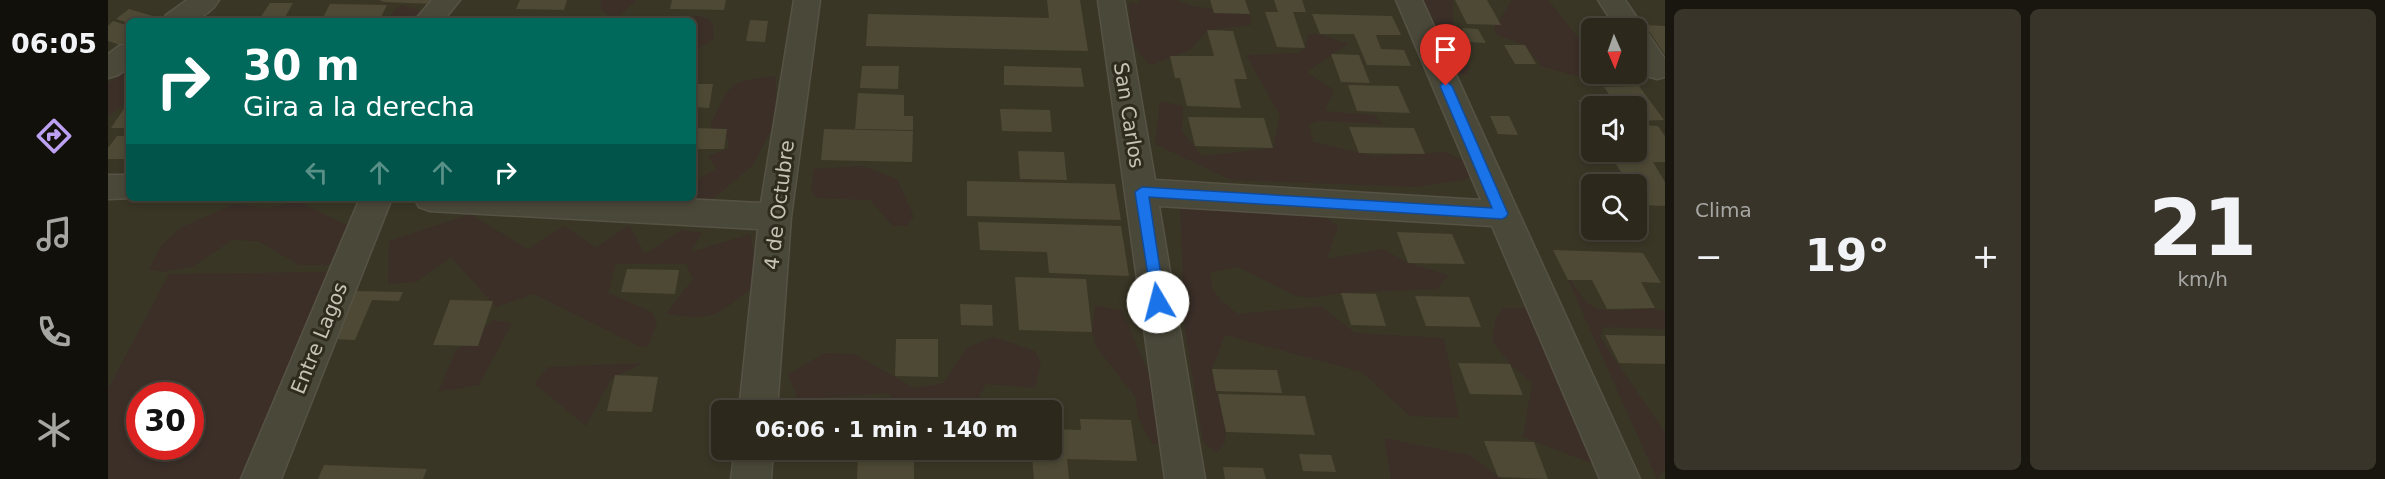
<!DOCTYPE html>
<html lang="es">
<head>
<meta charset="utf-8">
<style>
	body { margin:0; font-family:"DejaVu Sans",sans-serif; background:#383429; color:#f1f3f6; height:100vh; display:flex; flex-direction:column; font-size:22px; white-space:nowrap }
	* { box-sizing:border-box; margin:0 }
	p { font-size:20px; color:#a6a6a3 }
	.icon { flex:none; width:33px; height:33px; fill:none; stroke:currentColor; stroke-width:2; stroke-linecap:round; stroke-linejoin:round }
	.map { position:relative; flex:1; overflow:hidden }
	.details { display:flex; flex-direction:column; gap:9px; padding:9px; background:#18160f; width:720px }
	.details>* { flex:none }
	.hud { position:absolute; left:18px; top:18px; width:570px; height:183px; border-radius:9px; box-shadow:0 3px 9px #0003,0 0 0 2px #48443b; background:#00695c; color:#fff; overflow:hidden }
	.needle { width:39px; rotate:178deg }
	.controls { position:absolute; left:1473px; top:18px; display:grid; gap:12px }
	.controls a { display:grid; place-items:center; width:66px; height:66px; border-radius:9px; background:#2c281c; box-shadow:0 3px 9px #0003,0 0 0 2px #48443b; font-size:30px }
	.speed { position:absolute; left:18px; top:382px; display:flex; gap:12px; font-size:30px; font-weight:700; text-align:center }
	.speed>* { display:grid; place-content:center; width:78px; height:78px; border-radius:50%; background:#2c281c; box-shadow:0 3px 9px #0003,0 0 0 2px #48443b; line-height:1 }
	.speed .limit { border:9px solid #d22; background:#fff; color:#111 }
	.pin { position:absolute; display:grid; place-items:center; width:51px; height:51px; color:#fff; margin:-62px -26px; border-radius:50% 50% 50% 0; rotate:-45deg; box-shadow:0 0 6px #0007 }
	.pin .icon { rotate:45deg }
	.me { position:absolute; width:66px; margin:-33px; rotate:352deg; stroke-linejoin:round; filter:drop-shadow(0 0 4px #0008) }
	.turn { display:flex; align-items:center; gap:21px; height:126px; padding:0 18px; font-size:27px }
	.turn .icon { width:78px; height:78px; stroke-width:2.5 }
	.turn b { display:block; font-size:42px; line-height:51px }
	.lanes { display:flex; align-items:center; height:57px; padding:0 18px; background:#0003; justify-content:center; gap:30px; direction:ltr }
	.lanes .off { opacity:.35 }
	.big { font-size:45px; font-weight:700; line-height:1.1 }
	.details .tile { flex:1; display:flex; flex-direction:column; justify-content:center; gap:9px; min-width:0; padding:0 21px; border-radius:9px; background:#383429 }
	.details .dial { align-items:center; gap:0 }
	.dial b { font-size:78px; line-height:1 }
	.heat { display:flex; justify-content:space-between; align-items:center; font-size:33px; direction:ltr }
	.details .tiles { flex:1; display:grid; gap:9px; grid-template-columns:repeat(2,1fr) }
	.trip { position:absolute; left:603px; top:400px; width:351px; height:60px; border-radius:9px; background:#2c281c; box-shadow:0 3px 9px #0003,0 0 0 2px #48443b; font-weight:700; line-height:60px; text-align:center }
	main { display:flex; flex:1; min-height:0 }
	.tab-bar { display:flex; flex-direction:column; width:108px; justify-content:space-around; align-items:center; background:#12100b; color:#a6a6a3 }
	.tab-bar .icon { width:42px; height:42px }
	.tab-bar .on { color:#bca0f2 }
	.tab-bar b { font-size:27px; color:#f1f3f6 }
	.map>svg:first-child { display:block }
	.green { fill:#3b2f28; fill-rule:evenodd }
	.building { fill:#4d4935 }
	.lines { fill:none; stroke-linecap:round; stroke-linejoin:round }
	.minor-casing { stroke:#565345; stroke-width:3 }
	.minor { fill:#4a4839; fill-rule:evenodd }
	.route { fill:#1a73e8; stroke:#114b97; stroke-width:1.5 }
	.labels { text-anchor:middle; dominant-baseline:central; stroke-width:6; stroke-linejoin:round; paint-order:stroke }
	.street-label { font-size:20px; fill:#c6c3b5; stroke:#2f2c1e }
</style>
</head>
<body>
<main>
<nav class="tab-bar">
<b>06:05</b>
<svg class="icon on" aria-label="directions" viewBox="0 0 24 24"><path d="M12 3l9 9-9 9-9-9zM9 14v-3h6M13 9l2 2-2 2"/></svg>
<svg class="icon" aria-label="music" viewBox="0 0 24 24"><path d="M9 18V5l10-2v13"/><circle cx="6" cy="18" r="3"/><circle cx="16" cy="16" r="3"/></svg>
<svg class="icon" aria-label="phone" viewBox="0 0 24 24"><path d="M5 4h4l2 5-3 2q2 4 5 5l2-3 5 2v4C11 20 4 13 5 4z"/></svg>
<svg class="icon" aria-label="climate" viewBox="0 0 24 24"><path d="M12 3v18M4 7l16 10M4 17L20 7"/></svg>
</nav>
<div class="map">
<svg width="1557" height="479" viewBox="0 0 1557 479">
	<rect width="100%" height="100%" fill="#3a3626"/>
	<path class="green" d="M492 0H528L511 16 500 15 494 10Z
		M1032 0H1068L1084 6 1142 14 1143 25 1100 30 1082 50 1043 65C1021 48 1022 28 1021 3L1029 4Z
		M1313 0H1345V42L1361 66 1360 74H1349L1339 67Z
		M1404 0H1440L1483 54 1484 74H1488L1482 80 1433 66 1417 45 1389 35 1386 28Z
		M293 5 316 12 306 21H276Z
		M590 16 600 18 605 24 606 39 585 52V21H576L579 17Z
		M1200 34H1212L1240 44 1199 72 1226 90 1217 111 1266 115 1275 124 1211 121 1201 124 1205 142 1266 156 1338 152 1361 164 1365 175 1356 180 1307 187 1123 180 1047 144 1052 101 1075 106 1074 131 1094 156 1165 148 1172 115 1138 55 1190 53 1197 48Z
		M21 69V100L0 116V83Z
		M668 76V120L645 165 606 198 593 202H579L577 198H585V182L608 169 600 156 621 148 620 139 602 126C622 84 620 80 668 76Z
		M755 166 789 179 806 217 799 226H785L762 200 708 198 703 189 706 169Z
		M189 201 245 228 244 248 222 265H191L150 241 124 240 84 267 53 272 41 269 53 246 72 228 127 204 160 208Z
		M1072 206 1207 210 1230 226 1219 259 1275 249 1300 263 1340 275 1329 289 1233 293 1203 298 1188 296 1130 267 1103 272C1101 294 1115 302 1130 314L1213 306 1247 333 1336 338 1351 418 1302 416 1254 372 1117 335 1104 369 1118 432 1117 443 1109 453 1095 442 1077 332Z
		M363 214 419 249 456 226 488 248 521 225 537 254 574 230 594 233 583 252 642 234 651 282C615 310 607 325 558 313L585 279 578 264H508L500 293 544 312 549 323 540 346 533 347 426 294 388 307 343 257 308 282 280 284 281 241Z
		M1456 271C1464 281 1472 297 1482 305 1498 317 1537 304 1557 311V329L1495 327 1492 337 1557 433V468L1549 479Z
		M221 272 134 479H0V389L61 274ZM32 396H82V447H32Z
		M987 305 1014 311 1040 372 1078 403 1077 443 1044 444 1031 419 1027 397 988 346 984 332Z
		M1395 308H1422L1489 451 1483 463 1415 437 1424 383 1402 364 1384 340 1388 318Z
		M386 320 404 323 371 385 330 392 348 350Z
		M885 337 927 351 933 364 927 388 878 384 863 411H791L781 393 690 399 680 375 716 353 746 354 806 388 835 383 859 348Z
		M535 363 503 379 478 426 427 384 440 367Z
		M1276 438 1361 455 1394 479H1283Z"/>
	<path class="building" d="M271 0H329L325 4 276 2Z
		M412 0H459L456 10 408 9Z
		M564 0H618L616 10 562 9Z
		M939 0H972L980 51 758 46 760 14 941 18Z
		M1102 0H1137L1142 14 1106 13Z
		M1166 0H1194L1198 12H1185L1197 48 1169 47 1157 12H1170Z
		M1347 0H1379L1393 25 1359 24Z
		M162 3H185L175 21H139L141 18H152Z
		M222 4 279 5 271 21H213Z
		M21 9 55 19 21 21V23L8 19Z
		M1204 14 1284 16 1293 35H1268L1273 49 1296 50 1303 66 1259 65 1246 34H1212Z
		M642 20 660 21 657 42 638 41Z
		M5 21 21 26V38L12 45 0 41V26Z
		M1537 25 1557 26V55Z
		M1354 28 1370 29 1378 43 1361 42Z
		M1099 30 1125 31 1139 79H1126L1133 108 1079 106 1072 78H1067L1062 56H1106Z
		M1396 45H1417L1428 64H1407Z
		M1223 54 1251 55 1262 83 1233 82Z
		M754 66H791L790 89 752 88Z
		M896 66 973 68 976 87 896 85Z
		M585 84H605L601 108 585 107Z
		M1240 85 1290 86 1302 113 1249 111Z
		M1531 86 1556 120 1528 121V106H1484V120L1470 100H1505L1496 87Z
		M750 93 796 95V116H805V130L747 129Z
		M19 104H21V128H3Z
		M892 109 942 110 944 132 894 131Z
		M1382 116H1401L1410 135 1390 134Z
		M1080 117 1156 118 1165 148 1087 146Z
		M1528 125 1550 126 1557 136V162H1545L1557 182V206L1533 205 1528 198V184H1520L1501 152H1528Z
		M1241 127 1306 128 1317 154 1251 153Z
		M585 128 619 129 616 149H585Z
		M716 129 805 131 804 162 713 160Z
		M9 136H21V159H0V148Z
		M910 151 956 152 959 180 912 179Z
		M859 181 1007 184 1013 220 859 216Z
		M870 222 1013 226 1021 276 941 273 939 252 872 250Z
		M1289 232 1344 234 1357 264 1300 263Z
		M1445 250 1535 253 1553 283 1533 282 1547 308 1499 309 1484 280H1460Z
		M519 269 571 270 567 294 513 292Z
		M907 277 978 279 984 332 911 330Z
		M247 291 295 292 291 301 264 300 247 340 225 339Z
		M1233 293 1268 294 1278 326 1243 325Z
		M1307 296 1361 297 1373 327 1318 326Z
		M342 300 385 301 370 346 325 345Z
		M852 304 884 305 885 326 853 325Z
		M1497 335 1557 336V364L1511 363Z
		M788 339H830V377L787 376Z
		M1350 363 1402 364 1415 395 1362 394Z
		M1104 369 1169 370 1174 393 1108 391Z
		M507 375 550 377 544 412 499 411Z
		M1110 394 1197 396 1207 435 1118 432Z
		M972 419 1023 420 1029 461 959 459 961 479H926L924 458 873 457V450H944V429L973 430Z
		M1376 441 1426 442 1440 479 1390 477Z
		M750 451 806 453V479H749Z
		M1191 454 1223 455 1228 472 1195 471Z
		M216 465 319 469 315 479H210Z
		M1115 467 1155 468 1158 479H1117Z"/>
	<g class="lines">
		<g class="minor-casing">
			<path id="minor" d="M79 0H111C97 23 78 21 54 21L58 15Z
				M324 0H352L335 21H306Z
				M686 0H712L683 217 669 411H631L650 229 322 211 311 207 306 198H556L653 203Z
				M990 0H1016L1047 180 1373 200 1288 0H1314L1532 479H1492L1384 226 1051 206 1097 479H1057Z
				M1490 0H1517L1536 28 1534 30 1538 31 1557 59V77L1549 79 1539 76 1528 60V28H1508Z
				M21 43V67L10 75 0 78V54L11 46Z
				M0 175H21V198H25L0 199Z
				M252 198H284L173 479H133Z
				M627 450H665L663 479H623Z"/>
		</g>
		<use href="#minor" class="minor"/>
	</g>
	<path class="route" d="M1338 81 1344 86 1400 214 1398 217 1394 219 1041 197 1057 302 1055 307 1050 308 1045 307 1027 192 1034 187 1384 208 1332 86Z"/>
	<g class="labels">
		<g class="street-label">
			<text transform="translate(1021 115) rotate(81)">San Carlos</text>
			<text transform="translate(671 205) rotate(-83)">4 de Octubre</text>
			<text transform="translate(211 338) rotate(-68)">Entre Lagos</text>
		</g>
	</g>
</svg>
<div class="controls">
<a><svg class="needle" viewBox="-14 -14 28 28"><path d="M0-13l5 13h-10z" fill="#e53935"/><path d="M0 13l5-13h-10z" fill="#a6a6a3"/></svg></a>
<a><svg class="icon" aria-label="sound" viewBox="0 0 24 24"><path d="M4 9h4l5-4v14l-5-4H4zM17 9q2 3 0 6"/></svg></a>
<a><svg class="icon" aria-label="search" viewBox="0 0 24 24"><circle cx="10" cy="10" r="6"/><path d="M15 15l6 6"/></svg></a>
</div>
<div class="speed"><div class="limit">30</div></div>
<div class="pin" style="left:1338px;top:86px;background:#d93025"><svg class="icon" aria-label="arrive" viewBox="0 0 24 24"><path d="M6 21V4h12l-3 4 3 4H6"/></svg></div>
<svg class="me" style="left:1050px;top:302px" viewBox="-20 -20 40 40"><circle r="19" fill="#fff"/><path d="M0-13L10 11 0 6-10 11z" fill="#1a73e8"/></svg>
<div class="trip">06:06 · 1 min · 140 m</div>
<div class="hud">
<div class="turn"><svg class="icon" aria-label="right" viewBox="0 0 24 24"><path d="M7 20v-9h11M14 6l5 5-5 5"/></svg><div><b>30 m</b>Gira a la derecha</div></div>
<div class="lanes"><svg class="icon off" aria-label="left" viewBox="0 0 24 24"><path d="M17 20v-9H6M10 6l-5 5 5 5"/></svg><svg class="icon off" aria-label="ahead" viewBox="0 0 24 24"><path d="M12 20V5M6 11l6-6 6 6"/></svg><svg class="icon off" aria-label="ahead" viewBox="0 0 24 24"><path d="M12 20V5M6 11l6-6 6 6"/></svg><svg class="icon" aria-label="right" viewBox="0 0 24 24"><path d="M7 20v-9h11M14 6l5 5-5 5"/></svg></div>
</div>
</div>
<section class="details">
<div class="tiles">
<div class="tile"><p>Clima</p>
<div class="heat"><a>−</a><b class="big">19°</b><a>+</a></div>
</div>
<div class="tile dial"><b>21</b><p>km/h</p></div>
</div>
</section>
</main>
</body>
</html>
